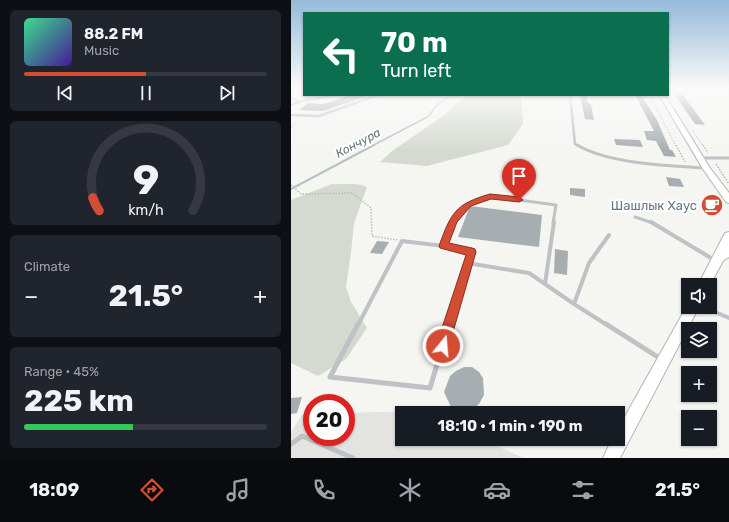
<!DOCTYPE html>
<html lang="en">
<head>
<meta charset="utf-8">
<style>
	body { margin:0; font-family:Rubik,sans-serif; background:#20242c; color:#f1f3f6; height:100vh; display:flex; flex-direction:column; font-size:15px; white-space:nowrap }
	* { box-sizing:border-box; margin:0 }
	p { font-size:13px; color:#9ea1a6 }
	.icon { flex:none; width:22px; height:22px; fill:none; stroke:currentColor; stroke-width:2; stroke-linecap:round; stroke-linejoin:round }
	.map { position:relative; flex:1; overflow:hidden }
	.drawer { display:flex; flex-direction:column; gap:10px; padding:10px; background:#0d0f14; width:291px }
	.drawer>* { flex:none }
	.guide { position:absolute; left:12px; top:12px; width:366px; height:84px; border-radius:0px; box-shadow:0 1px 3px #0004; background:#0b6e4f; color:#fff; overflow:hidden }
	.tools { position:absolute; left:390px; top:278px; display:grid; gap:8px }
	.tools a { display:grid; place-items:center; width:36px; height:36px; border-radius:0px; background:#171b24; box-shadow:0 1px 3px #0004; font-size:20px }
	.speed { position:absolute; left:12px; top:394px; display:flex; gap:8px; font-size:20px; font-weight:700; text-align:center }
	.speed>* { display:grid; place-content:center; width:52px; height:52px; border-radius:50%; background:#171b24; box-shadow:0 1px 3px #0004; line-height:1 }
	.speed .limit { border:6px solid #d22; background:#fff; color:#111 }
	.pin { position:absolute; display:grid; place-items:center; width:34px; height:34px; color:#fff; margin:-41px -17px; border-radius:50% 50% 50% 0; rotate:-45deg; box-shadow:0 0 4px #0007 }
	.pin .icon { rotate:45deg }
	.me { position:absolute; width:44px; margin:-22px; rotate:17deg; stroke-linejoin:round; filter:drop-shadow(0 0 3px #0008) }
	.turn { display:flex; align-items:center; gap:14px; height:84px; padding:0 12px; font-size:18px }
	.turn .icon { width:52px; height:52px; stroke-width:2.5 }
	.turn b { display:block; font-size:28px; line-height:34px }
	.big { font-size:30px; font-weight:700; line-height:1.1 }
	.drawer .card { flex:1; display:flex; flex-direction:column; justify-content:center; gap:6px; min-width:0; padding:0 14px; border-radius:6px; background:#20242c }
	.drawer .dial { align-items:center; gap:0 }
	.dial svg { height:104px; overflow:visible; fill:none; stroke:#363941; stroke-width:7; stroke-linecap:round; text-anchor:middle }
	.dial text { fill:#f1f3f6; stroke:none }
	.song { display:flex; align-items:center; gap:12px }
	.cover { width:48px; height:48px; border-radius:6px; background:linear-gradient(135deg,hsl(150 70% 55%),hsl(260 70% 35%)) }
	.played { height:4px; border-radius:2px; background:linear-gradient(90deg,#d34c34 50%,#363941 50%) }
	.keys { display:flex; justify-content:space-around; direction:ltr }
	.heat { display:flex; justify-content:space-between; align-items:center; font-size:22px; direction:ltr }
	.charge { height:6px; border-radius:3px; background:linear-gradient(90deg,#34c759 45%,#363941 0) }
	.trip { position:absolute; left:104px; top:406px; width:230px; height:40px; border-radius:0px; background:#171b24; box-shadow:0 1px 3px #0004; font-weight:700; line-height:40px; text-align:center }
	.tabs { display:flex; height:64px; justify-content:space-around; align-items:center; background:#090b0e; color:#9ea1a6 }
	.tabs .icon { width:28px; height:28px }
	.tabs .selected { color:#d34c34 }
	.tabs b { font-size:18px; color:#f1f3f6 }
	main { display:flex; flex:1; min-height:0 }
	.map>svg:first-child { display:block }
	.built { fill:#e3e4e2 }
	.green { fill:#d5dad1 }
	.lines { fill:none; stroke-linecap:round; stroke-linejoin:round }
	.stream-far1 { stroke:#b6c2c5; stroke-width:1.5 }
	.stream { stroke:#b6c2c5; stroke-width:2 }
	.building { fill:#a7aeb2 }
	.secondary-casing { stroke:#b1b6b9; stroke-width:2 }
	.path-far1 { stroke:#b8bbbd; stroke-width:1; stroke-dasharray:1.5 1.5; stroke-linecap:butt }
	.path { stroke:#b8bbbd; stroke-width:1.5; stroke-dasharray:1.5 1.5; stroke-linecap:butt }
	.service-far3 { stroke:#bec2c5; stroke-width:2.5 }
	.service-far2 { stroke:#bec2c5; stroke-width:3 }
	.service-far1 { stroke:#bec2c5; stroke-width:4 }
	.service { stroke:#bec2c5; stroke-width:5 }
	.minor { fill:#bec2c5; fill-rule:evenodd }
	.secondary { fill:#fff; fill-rule:evenodd }
	.route { fill:#d34c34; stroke:#893122 }
	.labels { text-anchor:middle; dominant-baseline:central; stroke-width:4; stroke-linejoin:round; paint-order:stroke }
	.far-water-label { font-size:12px; font-style:italic; fill:#63787d; stroke:#fff }
	.poi-label { font-size:13px; fill:#677780; stroke:#fff; text-anchor:end }
</style>
</head>
<body>
<main>
<section class="drawer">
<div class="card">
<div class="song"><i class="cover"></i><div><b>88.2 FM</b><p>Music</p></div></div>
<div class="played"></div>
<div class="keys"><svg class="icon" aria-label="previous" viewBox="0 0 24 24"><path d="M18 5L8 12l10 7zM5 5v14"/></svg><svg class="icon" aria-label="pause" viewBox="0 0 24 24"><path d="M8 5v14M16 5v14"/></svg><svg class="icon" aria-label="next" viewBox="0 0 24 24"><path d="M6 5l10 7-10 7zM19 5v14"/></svg></div>
</div>
<div class="card dial"><svg viewBox="0 0 100 80">
<path d="M14 69A42 42 0 1 1 86 69"/>
<path d="M14 69A42 42 0 0 1 9 59" stroke="#d34c34"/>
<text x="50" y="56" font-size="32" font-weight="700">9</text>
<text x="50" y="72" font-size="11">km/h</text>
</svg></div>
<div class="card"><p>Climate</p>
<div class="heat"><a>−</a><b class="big">21.5°</b><a>+</a></div>
</div>
<div class="card"><p>Range · 45%</p><b class="big">225 km</b><div class="charge"></div></div>
</section>
<div class="map">
<svg width="438" height="458" viewBox="0 0 438 458">
	<rect width="100%" height="100%" fill="#f5f5f2"/>
	<path class="built" d="M126 411 132 413H111V439H190L233 458H0V432L11 415 21 414V437H55V413Z"/>
	<path class="green" d="M175 95H227L230 98 232 124 217 145 136 166 89 162 101 151 155 114Z
		M41 184C52 185 66 182 76 187L63 223 60 253 55 287 60 302 76 328 55 359 27 376 0 363V200Z"/>
	<g class="lines">
		<path class="stream-far1" d="M81 146 138 116 144 107 159 95"/>
		<path class="stream" d="M0 189 83 145"/>
	</g>
	<path class="building" d="M60 95 76 96 32 111 8 110 17 103 32 104Z
		M289 95H295L297 103 300 104 303 120 294 119Z
		M344 95H350L366 120 379 150H381L385 157 373 156 365 141 356 140 353 131H363Z
		M384 95H392L414 125 404 124Z
		M323 139 349 140 352 147 325 145Z
		M375 177 389 179 393 187 378 186Z
		M279 188 294 189V197L279 195Z
		M179 206 251 215 248 247 167 237Z
		M86 241 98 242 91 254 79 253Z
		M264 249 277 251 276 275 263 273Z
		M173 367H181L188 372 192 378 193 395 188 404 183 408 175 412H167L160 407 153 392 159 376 165 371Z
		M11 397 6 413 0 414V398Z"/>
	<g class="lines">
		<g class="secondary-casing">
			<path id="secondary" d="M368 95H374L419 168 438 193V203L435 202 412 169Z
				M438 232V257L432 261 419 285H407L434 233Z
				M397 304V307H408L329 458H312L321 439H327V429Z"/>
		</g>
		<path class="path-far1" d="M233 95 236 98
			M358 95 385 146
			M0 127 6 121
			M402 131 412 146"/>
		<path class="path" d="M385 145 394 162
			M412 145 417 153
			M425 164 438 184
			M0 185 10 194 61 193 80 208 81 236 106 240"/>
		<path class="service-far3" d="M0 94 3 87
			M279 95 284 144 288 146
			M0 98 7 101
			M0 105 11 101 45 95
			M0 115 28 116 87 95"/>
		<path class="service-far2" d="M286 145C319 164 377 166 415 168
			M410 158H438
			M344 217 362 223
			M161 223 177 204 199 196 265 205 262 223"/>
		<path class="service-far1" d="M360 222 425 261
			M153 246 162 222
			M176 263 238 273 283 304
			M254 284 263 222
			M412 307 438 318
			M67 325 111 241 153 246 181 252 176 263
			M158 325 176 263
			M316 325 283 304 298 263 318 235"/>
		<path class="service" d="M67 324 39 377 139 388 158 324
			M315 324 370 359
			M0 444 11 436 62 458"/>
		<path class="minor" d="M427 87H432L438 89V91Z"/>
		<use href="#secondary" class="secondary"/>
	</g>
	<linearGradient id="sky" x2="0" y2="1"><stop stop-color="#94bada"/><stop offset="0.58" stop-color="#fafaf9"/><stop offset="1" stop-color="#fafaf9" stop-opacity="0"/></linearGradient>
	<rect width="438" height="151" fill="url(#sky)"/>
	<path class="route" d="M199 194 228 197 232 200 228 202 200 199 180 206 166 222 158 243 181 248 184 249 185 252 158 346 156 350 152 352 147 350 145 346 175 255 149 248 148 246C160 213 164 204 199 194Z"/>
	<defs>
		<g id="cafe-disc" transform="scale(1.15)"><circle r="9.5" fill="#d34c34" stroke="#fff"/><path d="M-5.5-4.5H6V0H3Q3 3.5 0 3.5H-2.5Q-5.5 3.5-5.5 0ZM3-3.2v2h1.7v-2ZM-6 4.5H4V6H-6Z" fill="#fff"/></g>
	</defs>
	<g fill-rule="evenodd">
		<use href="#cafe-disc" x="421" y="205"/>
	</g>
	<g class="labels">
		<g class="far-water-label">
			<text transform="translate(67 143) rotate(-28)">Кончура</text>
		</g>
		<g class="poi-label">
			<text x="406" y="205">Шашлык Хаус</text>
		</g>
	</g>
</svg>
<div class="tools">
<a><svg class="icon" aria-label="sound" viewBox="0 0 24 24"><path d="M4 9h4l5-4v14l-5-4H4zM17 9q2 3 0 6"/></svg></a>
<a><svg class="icon" aria-label="layers" viewBox="0 0 24 24"><path d="M12 4l9 5-9 5-9-5zM3 14l9 5 9-5"/></svg></a>
<a>+</a>
<a>−</a>
</div>
<div class="speed"><div class="limit">20</div></div>
<div class="pin" style="left:228px;top:200px;background:#d93025"><svg class="icon" aria-label="arrive" viewBox="0 0 24 24"><path d="M6 21V4h12l-3 4 3 4H6"/></svg></div>
<svg class="me" style="left:152px;top:346px" viewBox="-20 -20 40 40"><circle r="17" fill="#d34c34" stroke="#fff" stroke-width="3"/><path d="M0-11L8 9 0 5-8 9z" fill="#fff"/></svg>
<div class="trip">18:10 · 1 min · 190 m</div>
<div class="guide">
<div class="turn"><svg class="icon" aria-label="left" viewBox="0 0 24 24"><path d="M17 20v-9H6M10 6l-5 5 5 5"/></svg><div><b>70 m</b>Turn left</div></div>
</div>
</div>
</main>
<nav class="tabs">
<b>18:09</b>
<svg class="icon selected" aria-label="directions" viewBox="0 0 24 24"><path d="M12 3l9 9-9 9-9-9zM9 14v-3h6M13 9l2 2-2 2"/></svg>
<svg class="icon" aria-label="music" viewBox="0 0 24 24"><path d="M9 18V5l10-2v13"/><circle cx="6" cy="18" r="3"/><circle cx="16" cy="16" r="3"/></svg>
<svg class="icon" aria-label="phone" viewBox="0 0 24 24"><path d="M5 4h4l2 5-3 2q2 4 5 5l2-3 5 2v4C11 20 4 13 5 4z"/></svg>
<svg class="icon" aria-label="climate" viewBox="0 0 24 24"><path d="M12 3v18M4 7l16 10M4 17L20 7"/></svg>
<svg class="icon" aria-label="car" viewBox="0 0 24 24"><path d="M5 17H2v-5l4-1 3-4h7l3 4 3 1v5h-3M9 17h6M6 11h13"/><circle cx="7" cy="17" r="2"/><circle cx="17" cy="17" r="2"/></svg>
<svg class="icon" aria-label="filters" viewBox="0 0 24 24"><path d="M4 7h16M4 17h16"/><circle cx="9" cy="7" r="2"/><circle cx="15" cy="17" r="2"/></svg>
<b>21.5°</b>
</nav>
</body>
</html>
